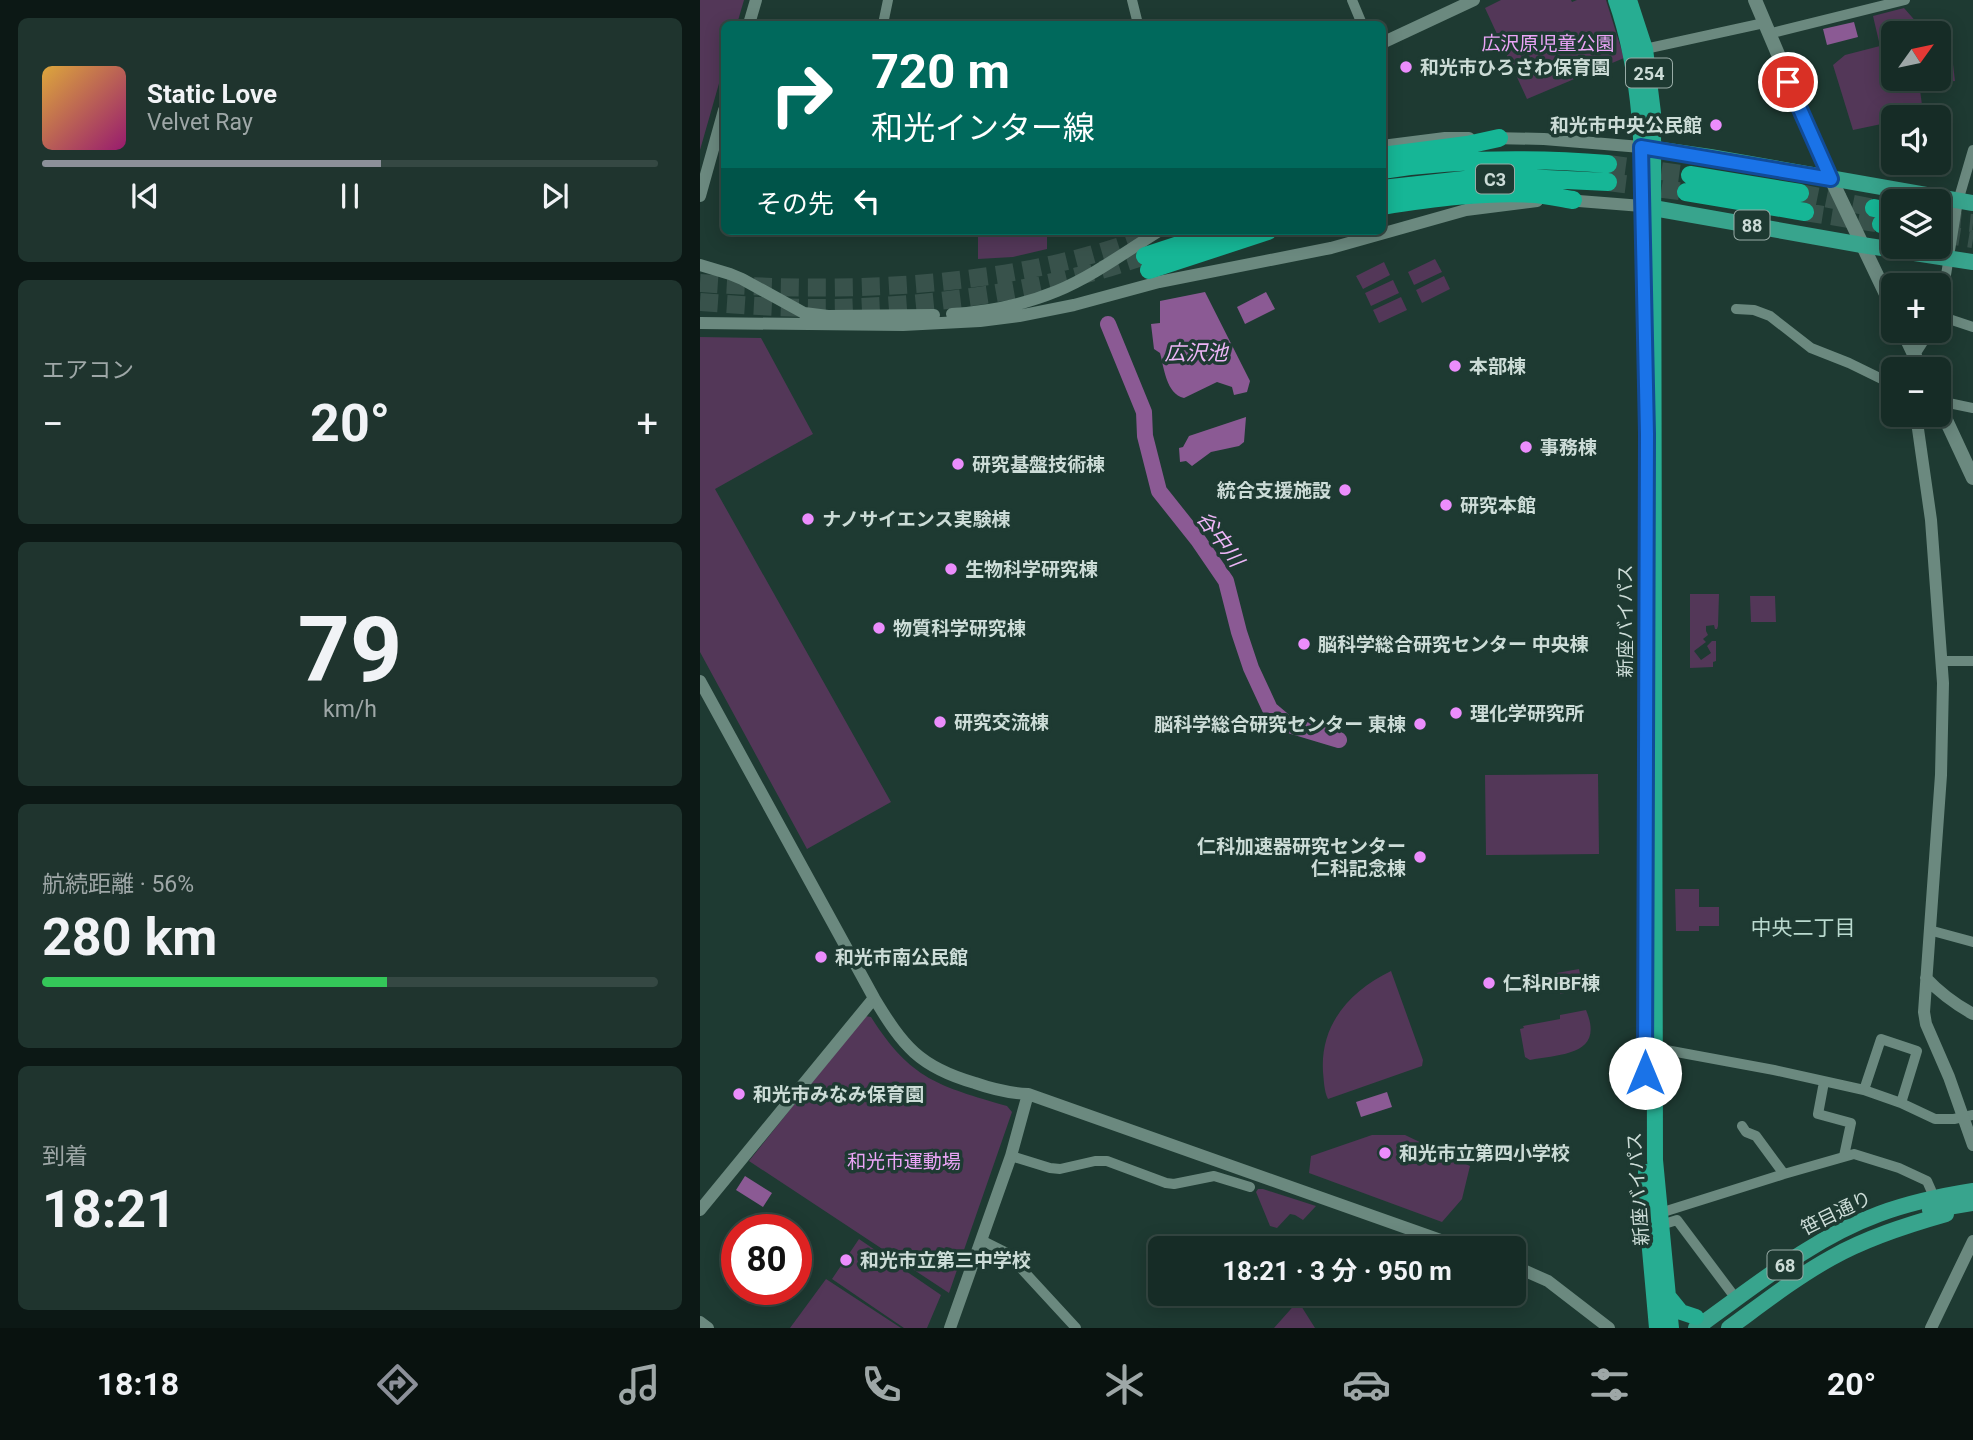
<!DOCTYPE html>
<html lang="ja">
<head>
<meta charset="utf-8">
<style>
	body { margin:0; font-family:Roboto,"Noto Sans JP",sans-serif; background:#1f342e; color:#f1f3f6; height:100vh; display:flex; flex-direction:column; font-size:26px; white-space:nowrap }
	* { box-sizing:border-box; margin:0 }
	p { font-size:23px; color:#9ea7a7 }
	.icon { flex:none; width:38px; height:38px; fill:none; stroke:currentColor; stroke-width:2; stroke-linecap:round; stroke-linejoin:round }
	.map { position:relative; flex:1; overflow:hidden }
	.sheet { display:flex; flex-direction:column; gap:18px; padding:18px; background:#0c1815; width:700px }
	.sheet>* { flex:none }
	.guide { position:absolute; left:21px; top:21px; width:665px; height:214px; border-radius:10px; box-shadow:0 4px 18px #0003,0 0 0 2px #354843; background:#00695c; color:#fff; overflow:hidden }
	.needle { width:46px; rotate:57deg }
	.tools { position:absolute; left:1181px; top:21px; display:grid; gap:14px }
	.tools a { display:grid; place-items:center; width:70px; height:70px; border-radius:10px; background:#162c26; box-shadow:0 4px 18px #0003,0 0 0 2px #354843; font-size:35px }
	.speed { position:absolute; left:21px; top:1214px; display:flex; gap:14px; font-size:35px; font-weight:700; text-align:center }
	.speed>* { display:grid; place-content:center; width:91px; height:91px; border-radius:50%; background:#162c26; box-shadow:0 4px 18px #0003,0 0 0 2px #354843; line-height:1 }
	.speed .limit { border:10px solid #d22; background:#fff; color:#111 }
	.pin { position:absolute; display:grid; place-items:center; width:60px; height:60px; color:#fff; margin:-30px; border:4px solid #fff; border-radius:50%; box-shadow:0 2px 7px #0007 }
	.me { position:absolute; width:77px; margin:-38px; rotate:0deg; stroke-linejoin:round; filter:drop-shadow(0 0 5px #0008) }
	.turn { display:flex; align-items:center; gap:24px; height:147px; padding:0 35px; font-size:32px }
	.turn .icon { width:91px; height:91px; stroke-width:2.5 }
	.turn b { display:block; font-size:49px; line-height:60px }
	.then { display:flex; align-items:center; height:66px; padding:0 35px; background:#0003; gap:14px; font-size:26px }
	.big { font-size:52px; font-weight:700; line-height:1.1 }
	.sheet .tile { flex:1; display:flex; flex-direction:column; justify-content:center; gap:10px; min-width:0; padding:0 24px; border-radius:10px; background:#1f342e }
	.sheet .dial { align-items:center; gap:0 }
	.dial b { font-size:91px; line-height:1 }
	.song { display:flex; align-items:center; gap:21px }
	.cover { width:84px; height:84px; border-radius:10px; background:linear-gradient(135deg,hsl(40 70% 55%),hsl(320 70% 35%)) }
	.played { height:7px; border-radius:4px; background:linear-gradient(90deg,#8c9099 55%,#354843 55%) }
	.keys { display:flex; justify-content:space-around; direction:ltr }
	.heat { display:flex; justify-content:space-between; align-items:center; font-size:38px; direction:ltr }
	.charge { height:10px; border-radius:5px; background:linear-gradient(90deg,#34c759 56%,#354843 0) }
	.trip { position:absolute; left:448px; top:1236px; width:378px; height:70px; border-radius:10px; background:#162c26; box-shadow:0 4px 18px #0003,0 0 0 2px #354843; font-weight:700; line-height:70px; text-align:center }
	.tabs { display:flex; height:112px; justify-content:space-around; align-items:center; background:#09120f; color:#9ea7a7 }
	.tabs .icon { width:49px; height:49px }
	.tabs .on { color:#8c9099 }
	.tabs b { font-size:32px; color:#f1f3f6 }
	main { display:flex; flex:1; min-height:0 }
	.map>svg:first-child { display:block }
	.green { fill:#533758 }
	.water { fill:#8b5a94 }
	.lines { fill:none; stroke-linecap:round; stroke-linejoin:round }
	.river { stroke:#8b5a94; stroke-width:16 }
	.motorway-tunnel { stroke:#38524b; stroke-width:18; stroke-dasharray:18 9; stroke-linecap:butt }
	.minor { stroke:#6b897f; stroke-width:10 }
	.tertiary { stroke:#6b897f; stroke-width:12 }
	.secondary { stroke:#6b897f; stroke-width:14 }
	.primary { stroke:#38a48d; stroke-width:16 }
	.trunk { stroke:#27ad92; stroke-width:16 }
	.motorway { stroke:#16b696; stroke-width:18 }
	.route-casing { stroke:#114b97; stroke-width:18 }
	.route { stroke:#1a73e8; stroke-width:12 }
	.poi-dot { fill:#eb8dfc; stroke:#1e3a32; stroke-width:2.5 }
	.labels { text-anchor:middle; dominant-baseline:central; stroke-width:7; stroke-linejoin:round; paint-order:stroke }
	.shield { fill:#1e3a32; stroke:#98aba6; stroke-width:2 }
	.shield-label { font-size:18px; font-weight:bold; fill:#ccdcd7 }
	.park-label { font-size:19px; fill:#eba5f7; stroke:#1e3a32 }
	.poi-label { font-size:19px; font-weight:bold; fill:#ccdcd7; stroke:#1e3a32; text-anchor:start }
	.street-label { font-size:19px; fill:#ccdcd7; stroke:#1e3a32 }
	.water-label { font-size:21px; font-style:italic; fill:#edb6f7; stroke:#1e3a32 }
	.neighbourhood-label { font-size:21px; fill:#badacf; stroke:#1e3a32 }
</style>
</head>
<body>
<main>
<section class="sheet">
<div class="tile">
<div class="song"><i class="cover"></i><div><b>Static Love</b><p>Velvet Ray</p></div></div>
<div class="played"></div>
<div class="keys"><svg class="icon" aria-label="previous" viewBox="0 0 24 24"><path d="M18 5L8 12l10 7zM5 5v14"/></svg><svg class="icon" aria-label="pause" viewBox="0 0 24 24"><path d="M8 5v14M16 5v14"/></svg><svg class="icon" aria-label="next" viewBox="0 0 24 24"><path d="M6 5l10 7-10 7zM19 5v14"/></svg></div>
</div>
<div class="tile"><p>エアコン</p>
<div class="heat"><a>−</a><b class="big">20°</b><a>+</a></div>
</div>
<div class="tile dial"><b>79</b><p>km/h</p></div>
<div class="tile"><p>航続距離 · 56%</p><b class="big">280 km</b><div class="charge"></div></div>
<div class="tile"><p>到着</p><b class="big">18:21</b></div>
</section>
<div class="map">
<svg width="1273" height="1328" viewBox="0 0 1273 1328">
	<rect width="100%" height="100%" fill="#1e3a32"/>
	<path class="green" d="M0 0H44L37 24H24V66L0 150Z
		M801 0H871L872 2 877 0H906L924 58 827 99 785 8Z
		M1204 8 1226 33H1194V79H1239V48L1253 64 1255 81 1226 84 1220 90 1222 105 1203 108V114L1200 117H1194L1193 121 1191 122 1153 130 1133 65 1145 55 1180 46 1173 16Z
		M278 231H347V249L313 257 278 259Z
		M735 259 742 272 714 285 708 272Z
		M684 262 690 275 663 289 656 276Z
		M744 276 750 289 722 303 716 290Z
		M693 280 699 293 671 306 665 293Z
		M701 297 707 310 679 323 673 310Z
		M0 337 61 338 113 434 15 489 191 802 107 849 0 652Z
		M990 594H1019L1018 626 1017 629H1015L1014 625 1006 626V631L1008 635 1003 639 1006 642 994 651 1001 660 1011 653 1007 646 1012 641H1016V661L1013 662V667L990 668Z
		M1050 596H1075L1076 622H1051Z
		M898 774 899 854 786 855 785 775Z
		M975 889H999V907H1019V926H999V931H976Z
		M879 969 883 989 860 994 857 973Z
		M691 971 723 1060 722 1066 628 1099C624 1091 624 1081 623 1072 620 1024 650 991 691 971Z
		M886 1010C905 1055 862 1054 830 1060L825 1057 820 1029 824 1028 823 1026 860 1019V1015Z
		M165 1016 171 1017C211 1080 239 1086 307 1106L312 1112 249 1293 49 1161Z
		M672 1135H705L770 1166 762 1199 742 1222 609 1173 611 1156Z
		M558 1189H563L616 1206 603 1220 595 1215 590 1214 577 1228 570 1226 556 1192Z
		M159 1239 241 1295 227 1328H204L132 1279Z
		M126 1279 201 1328H90Z
		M598 1301 615 1328H574Z"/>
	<path class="water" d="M1154 22 1158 37 1127 45 1123 29Z
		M505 292 550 381 547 392 534 395 532 387 517 382 484 398C466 394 464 367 460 353L454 349 451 324 460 323V301Z
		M566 292 575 309 545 324 537 307Z
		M546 417 544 442 539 446 511 452 492 466 486 461 480 462 479 448 483 447 489 436Z
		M687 1092 692 1107 661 1117 656 1102Z
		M45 1176 72 1193 63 1207 36 1190Z"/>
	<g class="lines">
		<path class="river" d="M408 324 444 412 445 436 459 491 498 540 526 581 539 632 551 668 570 709 589 725 639 740"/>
		<path class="motorway-tunnel" d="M908 164 990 175
			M908 182 986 192
			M1100 193 1174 208
			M1105 212 1181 224
			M1243 220 1273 223
			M1242 234 1273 239
			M0 283C146 294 311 288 449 236
			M0 302C53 306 107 310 161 307 233 304 308 294 378 276 401 271 423 263 445 256"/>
		<path class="minor" d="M432 0 438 24
			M652 0 662 24
			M183 24 188 0
			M1068 34 1205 0
			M945 49 1064 23
			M1036 309 1054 310 1070 316 1111 348 1149 363 1194 385
			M1240 316 1273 327
			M1239 318 1258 201 1273 150
			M1214 356 1230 331
			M1239 401 1273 408
			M1241 661H1273
			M1229 930 1273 942
			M955 1048 1074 1070 1164 1090 1201 1103 1235 1119H1254L1273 1115
			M1124 1082 1118 1114 1151 1123 1144 1156
			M1164 1090 1181 1039 1217 1051 1201 1103
			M1042 1126 1046 1132 1056 1136 1084 1174
			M311 1156 350 1168 360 1169 395 1161H407L466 1183 474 1184 514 1176 550 1187
			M960 1213 1084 1174 1154 1154 1199 1168 1227 1181 1231 1190
			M961 1225 977 1220 1031 1292
			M281 1240 307 1253 376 1328"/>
		<path class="tertiary" d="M49 24 56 0
			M682 43 774 0
			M791 138 844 139 941 147
			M682 146 745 138H769
			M0 196 24 110
			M866 200 942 206
			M0 265 30 274 42 279 104 313 128 316 234 315
			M252 314C288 312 323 305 357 291 393 276 425 252 459 231
			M0 323 203 325 280 321 319 316 374 305 459 282 631 248 766 210 837 201
			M1216 415 1231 520 1243 683 1241 775 1224 1012 1226 1024 1249 1077 1273 1145
			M0 681 174 998C203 1046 219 1067 275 1083 292 1089 309 1093 328 1094L763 1248
			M1226 978C1240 993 1255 1004 1273 1014
			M0 1210 174 998
			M814 1266 848 1281 909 1328
			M0 1322 8 1328
			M250 1328 311 1156 328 1094
			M1231 1328 1273 1241"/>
		<path class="secondary" d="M1055 0 1131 179 1194 311
			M1203 331 1221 369
			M1239 405 1273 478"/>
		<path class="primary" d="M941 147 1010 157 1273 203
			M942 206 1162 245 1273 262
			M1230 1210 1273 1203
			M996 1328C1054 1287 1111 1239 1179 1214 1209 1203 1241 1196 1273 1191
			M1029 1328C1062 1304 1095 1278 1131 1258 1166 1238 1207 1225 1246 1214"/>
		<path class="trunk" d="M916 0C948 91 942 190 944 285
			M929 0 945 49 953 113 955 1160 971 1328
			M946 1172 947 1216 957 1328
			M968 1296 981 1312 996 1317"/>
		<path class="motorway" d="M682 156 767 145 799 138
			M682 170C758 158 832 158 908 164
			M990 175 1100 193
			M682 189 773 179 825 178 908 182
			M986 192 1105 212
			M682 206C732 198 785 191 835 194 848 195 860 198 873 200
			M1174 208 1194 212
			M1239 219 1243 220
			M1181 224 1194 226
			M1239 234H1242
			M445 256 521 231
			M449 270 568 231"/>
	</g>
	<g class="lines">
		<g class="route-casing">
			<path id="route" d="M945 1073 947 434 941 147 1131 179 1088 82"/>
		</g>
		<use href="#route" class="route"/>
	</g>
	<g class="poi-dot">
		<circle cx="706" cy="67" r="7"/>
		<circle cx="1016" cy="125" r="7"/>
		<circle cx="755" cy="366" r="7"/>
		<circle cx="826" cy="447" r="7"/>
		<circle cx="258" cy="464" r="7"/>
		<circle cx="645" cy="490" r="7"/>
		<circle cx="746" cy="505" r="7"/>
		<circle cx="108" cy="519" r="7"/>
		<circle cx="251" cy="569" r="7"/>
		<circle cx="179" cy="628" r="7"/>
		<circle cx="604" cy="644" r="7"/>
		<circle cx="756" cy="713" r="7"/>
		<circle cx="240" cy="722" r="7"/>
		<circle cx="720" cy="724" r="7"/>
		<circle cx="720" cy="857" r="7"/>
		<circle cx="121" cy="957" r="7"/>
		<circle cx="789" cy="983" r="7"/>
		<circle cx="39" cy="1094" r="7"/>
		<circle cx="685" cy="1153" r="7"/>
		<circle cx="146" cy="1260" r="7"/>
	</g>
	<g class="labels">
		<g class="shield">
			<rect x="926" y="58.5" width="46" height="29" rx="5"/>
			<rect x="776" y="164.5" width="38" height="29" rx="5"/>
			<rect x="1034.5" y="210.5" width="35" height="29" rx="5"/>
			<rect x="1067.5" y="1250.5" width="35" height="29" rx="5"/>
		</g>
		<g class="shield-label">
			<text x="949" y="73">254</text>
			<text x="795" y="179">C3</text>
			<text x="1052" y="225">88</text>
			<text x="1085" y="1265">68</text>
		</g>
		<g class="park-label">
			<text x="848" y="43">広沢原児童公園</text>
			<text x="204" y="1161">和光市運動場</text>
		</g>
		<g class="poi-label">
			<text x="720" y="67">和光市ひろさわ保育園</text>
			<text x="1002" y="125" text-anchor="end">和光市中央公民館</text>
			<text x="769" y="366">本部棟</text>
			<text x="840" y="447">事務棟</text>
			<text x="272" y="464">研究基盤技術棟</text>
			<text x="631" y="490" text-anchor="end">統合支援施設</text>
			<text x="760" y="505">研究本館</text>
			<text x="122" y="519">ナノサイエンス実験棟</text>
			<text x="265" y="569">生物科学研究棟</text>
			<text x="193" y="628">物質科学研究棟</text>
			<text x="618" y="644">脳科学総合研究センター 中央棟</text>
			<text x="770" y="713">理化学研究所</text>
			<text x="254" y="722">研究交流棟</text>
			<text x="706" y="724" text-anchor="end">脳科学総合研究センター 東棟</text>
			<text x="706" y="846" text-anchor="end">仁科加速器研究センター<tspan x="706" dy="22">仁科記念棟</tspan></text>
			<text x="135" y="957">和光市南公民館</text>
			<text x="803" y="983">仁科RIBF棟</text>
			<text x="53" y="1094">和光市みなみ保育園</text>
			<text x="699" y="1153">和光市立第四小学校</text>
			<text x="160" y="1260">和光市立第三中学校</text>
		</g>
		<g class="street-label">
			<text transform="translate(925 621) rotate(-90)">新座バイパス</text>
			<text transform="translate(938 1189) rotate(-94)">新座バイパス</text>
			<text transform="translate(1136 1213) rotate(-26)">笹目通り</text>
		</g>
		<g class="water-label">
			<text x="496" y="353">広沢池</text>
			<text transform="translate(520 539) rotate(54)">谷中川</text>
		</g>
		<g class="neighbourhood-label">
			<text x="1103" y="928">中央二丁目</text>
		</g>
	</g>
</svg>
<div class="tools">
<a><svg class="needle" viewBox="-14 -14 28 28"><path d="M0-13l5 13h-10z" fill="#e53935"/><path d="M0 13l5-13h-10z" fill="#9ea7a7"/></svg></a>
<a><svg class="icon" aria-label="sound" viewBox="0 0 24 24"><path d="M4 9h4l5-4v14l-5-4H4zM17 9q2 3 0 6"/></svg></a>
<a><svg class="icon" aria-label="layers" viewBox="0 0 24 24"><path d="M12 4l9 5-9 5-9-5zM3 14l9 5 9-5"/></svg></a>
<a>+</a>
<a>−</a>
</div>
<div class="speed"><div class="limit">80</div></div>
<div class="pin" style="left:1088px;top:82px;background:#d93025"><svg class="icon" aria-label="arrive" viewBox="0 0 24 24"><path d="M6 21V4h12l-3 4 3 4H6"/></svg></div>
<svg class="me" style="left:945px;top:1073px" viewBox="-20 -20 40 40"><circle r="19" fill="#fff"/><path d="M0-13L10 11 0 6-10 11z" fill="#1a73e8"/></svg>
<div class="trip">18:21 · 3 分 · 950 m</div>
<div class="guide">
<div class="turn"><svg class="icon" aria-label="right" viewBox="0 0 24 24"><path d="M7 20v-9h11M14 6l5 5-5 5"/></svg><div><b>720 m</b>和光インター線</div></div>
<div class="then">その先<svg class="icon" aria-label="left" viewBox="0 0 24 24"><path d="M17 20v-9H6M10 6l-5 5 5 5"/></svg></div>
</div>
</div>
</main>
<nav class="tabs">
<b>18:18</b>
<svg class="icon on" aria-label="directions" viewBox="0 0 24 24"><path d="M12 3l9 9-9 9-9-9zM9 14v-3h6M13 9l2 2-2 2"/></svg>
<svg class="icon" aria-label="music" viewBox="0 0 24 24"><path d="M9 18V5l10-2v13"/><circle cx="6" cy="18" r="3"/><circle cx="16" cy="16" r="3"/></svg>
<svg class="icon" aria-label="phone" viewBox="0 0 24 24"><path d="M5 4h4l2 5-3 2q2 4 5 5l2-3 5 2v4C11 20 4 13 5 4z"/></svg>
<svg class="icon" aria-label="climate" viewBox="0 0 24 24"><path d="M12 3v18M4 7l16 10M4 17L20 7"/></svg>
<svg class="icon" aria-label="car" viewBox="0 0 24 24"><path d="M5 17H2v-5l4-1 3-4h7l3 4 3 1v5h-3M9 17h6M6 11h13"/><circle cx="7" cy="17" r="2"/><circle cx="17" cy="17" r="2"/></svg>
<svg class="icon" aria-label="filters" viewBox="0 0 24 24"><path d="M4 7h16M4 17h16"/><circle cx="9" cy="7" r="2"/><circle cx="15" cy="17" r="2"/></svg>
<b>20°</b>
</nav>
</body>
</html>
